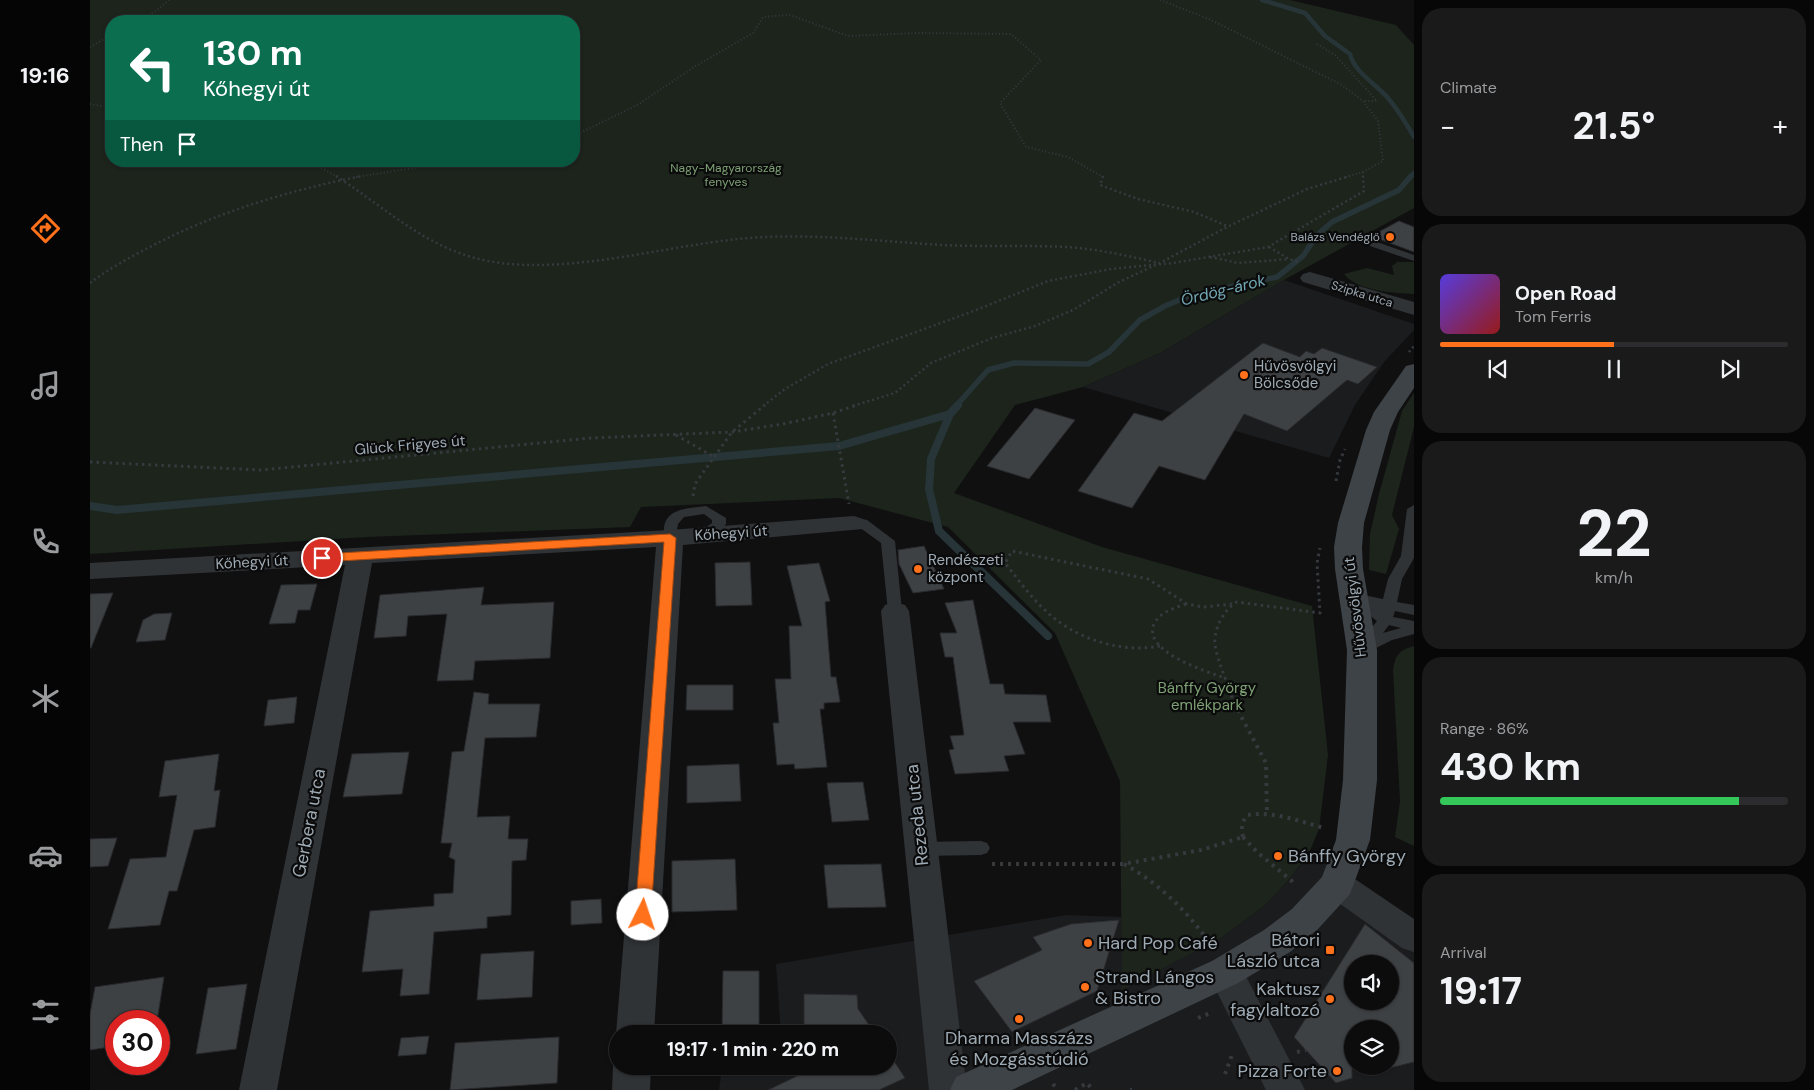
<!DOCTYPE html>
<html lang="en">
<head>
<meta charset="utf-8">
<style>
	body { margin:0; font-family:"DM Sans",sans-serif; background:#1a1a1b; color:#f1f3f6; height:100vh; display:flex; flex-direction:column; font-size:19px; white-space:nowrap }
	* { box-sizing:border-box; margin:0 }
	p { font-size:16px; color:#9a9b9d }
	.icon { flex:none; width:28px; height:28px; fill:none; stroke:currentColor; stroke-width:2; stroke-linecap:round; stroke-linejoin:round }
	.map { position:relative; flex:1; overflow:hidden }
	.sheet { display:flex; flex-direction:column; gap:8px; padding:8px; background:#070707; width:400px }
	.sheet>* { flex:none }
	.top-card { position:absolute; left:15px; top:15px; width:475px; height:152px; border-radius:20px; box-shadow:0 1px 4px #0004,0 0 0 1px #2c2c2e; background:#0b6e4f; color:#fff; overflow:hidden }
	.fabs { position:absolute; left:1254px; top:955px; display:grid; gap:10px }
	.fabs a { display:grid; place-items:center; width:55px; height:55px; border-radius:50%; background:#0c0c0d; box-shadow:0 1px 4px #0004,0 0 0 1px #2c2c2e; font-size:25px }
	.speed { position:absolute; left:15px; top:1010px; display:flex; gap:10px; font-size:25px; font-weight:700; text-align:center }
	.speed>* { display:grid; place-content:center; width:65px; height:65px; border-radius:50%; background:#0c0c0d; box-shadow:0 1px 4px #0004,0 0 0 1px #2c2c2e; line-height:1 }
	.speed .limit { border:8px solid #d22; background:#fff; color:#111 }
	.pin { position:absolute; display:grid; place-items:center; width:42px; height:42px; color:#fff; margin:-21px; border:2px solid #fff; border-radius:50%; box-shadow:0 1px 5px #0007 }
	.me { position:absolute; width:55px; margin:-28px; rotate:4deg; stroke-linejoin:round; filter:drop-shadow(0 0 4px #0008) }
	.turn { display:flex; align-items:center; gap:18px; height:105px; padding:0 15px; font-size:22px }
	.turn .icon { width:65px; height:65px; stroke-width:2.5 }
	.turn b { display:block; font-size:35px; line-height:42px }
	.then { display:flex; align-items:center; height:48px; padding:0 15px; background:#0003; gap:10px; font-size:19px }
	.big { font-size:38px; font-weight:700; line-height:1.1 }
	.sheet .widget { flex:1; display:flex; flex-direction:column; justify-content:center; gap:8px; min-width:0; padding:0 18px; border-radius:20px; background:#1a1a1b }
	.sheet .dial { align-items:center; gap:0 }
	.dial b { font-size:65px; line-height:1 }
	.song { display:flex; align-items:center; gap:15px }
	.cover { width:60px; height:60px; border-radius:8px; background:linear-gradient(135deg,hsl(250 70% 55%),hsl(0 70% 35%)) }
	.played { height:5px; border-radius:2px; background:linear-gradient(90deg,#ff711a 50%,#2c2c2e 50%) }
	.keys { display:flex; justify-content:space-around; direction:ltr }
	.heat { display:flex; justify-content:space-between; align-items:center; font-size:28px; direction:ltr }
	.charge { height:8px; border-radius:4px; background:linear-gradient(90deg,#34c759 86%,#2c2c2e 0) }
	.trip { position:absolute; left:519px; top:1025px; width:288px; height:50px; border-radius:25px; background:#0c0c0d; box-shadow:0 1px 4px #0004,0 0 0 1px #2c2c2e; font-weight:700; line-height:50px; text-align:center }
	main { display:flex; flex:1; min-height:0 }
	.menu { display:flex; flex-direction:column; width:90px; justify-content:space-around; align-items:center; background:#050505; color:#9a9b9d }
	.menu .icon { width:35px; height:35px }
	.menu .selected { color:#ff711a }
	.menu b { font-size:22px; color:#f1f3f6 }
	.map>svg:first-child { display:block }
	.built { fill:#1b1c1e; fill-rule:evenodd }
	.green { fill:#1c241c; fill-rule:evenodd }
	.lines { fill:none; stroke-linecap:round; stroke-linejoin:round }
	.stream-far2 { stroke:#273538; stroke-width:4.5 }
	.stream-far1 { stroke:#273538; stroke-width:5.5 }
	.stream { stroke:#273538; stroke-width:8 }
	.building { fill:#3e4144; stroke:#292a2d; fill-rule:evenodd }
	.path-far3 { stroke:#363a3e; stroke-width:2; stroke-dasharray:1 2.5; stroke-linecap:butt }
	.path-far2 { stroke:#363a3e; stroke-width:2.5; stroke-dasharray:2 3; stroke-linecap:butt }
	.path-far1 { stroke:#363a3e; stroke-width:3; stroke-dasharray:2.5 4; stroke-linecap:butt }
	.path { stroke:#363a3e; stroke-width:4; stroke-dasharray:3 5; stroke-linecap:butt }
	.service { fill:#303336; fill-rule:evenodd }
	.minor { fill:#303336; fill-rule:evenodd }
	.secondary { fill:#3e4347; fill-rule:evenodd }
	.route { fill:#ff711a; stroke:#a64911 }
	.poi-dot { fill:#ff711a; stroke:#0b0b0c; stroke-width:2 }
	.labels { text-anchor:middle; dominant-baseline:central; stroke-width:4.5; stroke-linejoin:round; paint-order:stroke }
	.far-park-label { font-size:12px; fill:#7ea174; stroke:#0b0b0c }
	.far-poi-label { font-size:12px; fill:#9fabb4; stroke:#0b0b0c; text-anchor:end }
	.far-street-label { font-size:12px; fill:#9fabb4; stroke:#0b0b0c }
	.poi-label { font-size:15px; fill:#9fabb4; stroke:#0b0b0c; text-anchor:start }
	.street-label { font-size:15px; fill:#9fabb4; stroke:#0b0b0c }
	.park-label { font-size:15px; fill:#7ea174; stroke:#0b0b0c }
	.water-label { font-size:16px; font-style:italic; fill:#72a7b3; stroke:#0b0b0c }
	.near-street-label { font-size:18px; fill:#9fabb4; stroke:#0b0b0c }
	.near-poi-label { font-size:18px; fill:#9fabb4; stroke:#0b0b0c; text-anchor:start }
</style>
</head>
<body>
<main>
<nav class="menu">
<b>19:16</b>
<svg class="icon selected" aria-label="directions" viewBox="0 0 24 24"><path d="M12 3l9 9-9 9-9-9zM9 14v-3h6M13 9l2 2-2 2"/></svg>
<svg class="icon" aria-label="music" viewBox="0 0 24 24"><path d="M9 18V5l10-2v13"/><circle cx="6" cy="18" r="3"/><circle cx="16" cy="16" r="3"/></svg>
<svg class="icon" aria-label="phone" viewBox="0 0 24 24"><path d="M5 4h4l2 5-3 2q2 4 5 5l2-3 5 2v4C11 20 4 13 5 4z"/></svg>
<svg class="icon" aria-label="climate" viewBox="0 0 24 24"><path d="M12 3v18M4 7l16 10M4 17L20 7"/></svg>
<svg class="icon" aria-label="car" viewBox="0 0 24 24"><path d="M5 17H2v-5l4-1 3-4h7l3 4 3 1v5h-3M9 17h6M6 11h13"/><circle cx="7" cy="17" r="2"/><circle cx="17" cy="17" r="2"/></svg>
<svg class="icon" aria-label="filters" viewBox="0 0 24 24"><path d="M4 7h16M4 17h16"/><circle cx="9" cy="7" r="2"/><circle cx="15" cy="17" r="2"/></svg>
</nav>
<div class="map">
<svg width="1324" height="1090" viewBox="0 0 1324 1090">
	<rect width="100%" height="100%" fill="#101011"/>
	<path class="built" d="M1194 280 1324 324V330L1294 362 1265 405 1239 458 993 387 1070 353Z
		M1219 853 1324 925V1090H629L632 1068 636 1066H798V1034H691L686 964 977 915 1033 917 1032 989 1131 938 1173 907 1198 881ZM1262 964H1300V1001H1262ZM1262 1029H1300V1066H1262Z"/>
	<path class="green" d="M0 0H1200L1306 25 1324 45V208L1194 280 1070 353 993 387 925 405 864 493 1012 547 1222 606 1238 755 1229 829 1219 853 1198 881 1173 907 1131 938 1032 990 1030 781 965 633 858 527 749 498 551 507 540 527 277 537 0 554ZM484 21V161H21V21Z
		M1307 262H1324V294C1303 293 1267 291 1254 274L1277 268 1304 275 1302 266Z
		M1324 393V427L1302 515 1309 529 1296 574 1279 570 1280 534 1289 494 1312 411Z
		M1324 646V846L1305 837 1310 801 1303 670C1306 654 1308 651 1324 646Z"/>
	<g class="lines">
		<path class="stream-far2" d="M1172 0 1215 13 1235 36 1260 54C1264 72 1286 84 1298 98 1308 110 1316 123 1324 137
			M1320 177 1324 173"/>
		<path class="stream-far1" d="M866 406 898 370 924 363 998 364 1019 352 1050 320 1075 306 1101 295 1187 277 1213 256 1227 235 1242 222 1309 190 1321 176"/>
		<path class="stream" d="M868 405 860 414 841 459 839 489 849 531 958 636
			M0 506 27 510 749 446 860 414"/>
	</g>
	<path class="building" d="M1309 221 1324 227V252L1281 236Z
		M1173 343 1210 357 1216 351 1224 354 1232 348 1287 367 1268 384 1257 380 1197 431 1154 414 1115 480 1069 466 1042 508 988 491 1044 413 1072 421Z
		M945 408 985 420 939 479 897 466Z
		M834 546 854 589 823 593 809 564 808 550Z
		M660 562 662 605 626 606 625 563Z
		M729 563 740 601 735 602 741 677H746L750 702 734 703V709H730L737 767 705 769 704 764 687 765 683 723H689L685 679H701L699 626H712L697 566Z
		M227 584 220 610H208L205 623 179 624 191 585Z
		M394 587 391 605 464 602 460 658 385 661 383 680 347 681 357 614 318 616 316 636 284 638 290 595Z
		M23 593 1 648H0V594Z
		M883 600 900 684H913L915 694 956 695 961 722H923L935 754 914 756 919 771 865 774 859 750 864 749 860 736 874 735 863 657H855L850 633H867L855 603Z
		M82 613 75 640 46 642 53 620 64 614Z
		M597 685H643V710H596Z
		M384 692 399 694 398 704H450L446 737 395 738 387 817 420 816 418 839H438L436 860 422 861 421 915 397 917V928L344 932 339 994 310 996 313 969 272 972 280 911 344 906V894L363 893 365 860 359 857 362 843H351L362 752 374 751Z
		M207 697 204 723 174 726 178 700Z
		M319 752 312 794 253 797 262 754Z
		M129 754 124 791 130 790 125 827 104 830 87 891H79L70 925 18 929 40 859 76 857 87 795 69 797 75 761Z
		M649 764 651 801 597 803V766Z
		M773 782 779 820 742 822 737 783Z
		M27 838 18 866 0 867V839Z
		M645 859 647 910 582 912V861Z
		M791 864 796 907 738 908 734 865Z
		M511 899 512 923 481 925V901Z
		M1029 920 1007 991 922 1032 884 981 952 950 943 937 981 924Z
		M1275 924 1324 963V1062L1300 1068V1029H1262V1078L1246 1083 1204 1037ZM1262 964H1300V1001H1262Z
		M444 951 442 997 387 1000 391 954Z
		M633 971H669V1034H632Z
		M74 977 67 1021H26V1046L0 1050V1014L5 987Z
		M157 984 146 1049 106 1054 118 988Z
		M714 994 767 995 768 1009 784 1032 714 1030Z
		M339 1036 336 1054 308 1056 311 1038Z
		M469 1037 467 1083 360 1090 365 1043Z
		M798 1052 815 1078 789 1090H678L728 1066H798Z"/>
	<g class="lines">
		<path class="path-far3" d="M1070 0 1119 19 1252 85 1273 101 1288 121 1293 161 1273 172 1256 177
			M46 21 66 11 79 0
			M1227 44 1246 56 1287 101H1274
			M0 47 21 35
			M0 104 21 108
			M484 136 549 104 604 67 663 33 673 17 700 15 758 36 827 33 921 34 951 60 910 103 936 147 978 157 1013 177
			M219 161 248 177
			M1273 172V177
			M266 177 368 161"/>
		<path class="path-far2" d="M246 176C293 206 334 246 389 259 466 278 569 247 648 239 716 232 784 241 852 245 894 247 935 245 976 247 1008 249 1039 256 1069 263
			M1013 176 1010 185 1048 199 1104 212 1137 226
			M1179 247 1199 259 1209 262
			M1120 257 1148 263 1199 259
			M0 283C17 270 37 259 56 249 124 213 196 191 272 176
			M1319 352 1324 346
			M673 406 695 389 738 364 881 312 958 281 1021 269 1083 263 1178 247 1274 191 1273 176
			M763 406 805 393 841 363 902 338 945 326 983 310 1029 282 1070 263 1137 227 1217 189 1260 176"/>
		<path class="path-far1" d="M743 413 759 504
			M586 435 624 457
			M0 462 171 470 501 438 642 432 693 424 743 413 767 405
			M1246 481 1250 460 1255 449
			M603 496 605 484 642 432 675 405
			M1096 604C1084 608 1070 612 1064 624 1052 652 1118 672 1135 678
			M1070 646C1035 653 992 641 964 618 945 603 930 582 915 563L922 551 1058 579 1097 604 1113 607 1142 604
			M1144 704C1139 686 1128 663 1125 645 1123 630 1134 609 1147 602L1230 613 1227 563 1230 548"/>
		<path class="path" d="M1144 703 1176 763 1177 814
			M1153 837C1151 828 1152 822 1157 815 1184 811 1208 821 1234 828
			M1153 837 1167 852 1203 882
			M902 864H1033L1111 850 1153 837
			M1034 864C1072 885 1098 913 1123 947
			M1108 1018 1123 1012
			M1207 1052 1216 1050
			M1135 1074 1143 1052
			M963 1084 968 1090
			M985 1090 997 1083 1003 1090
			M1040 1090H1042"/>
		<path class="service" d="M1284 241 1324 255V261L1280 246 1279 244Z
			M1324 505V558L1312 579 1307 602 1324 605V615L1305 611 1303 617 1324 621V634L1302 640 1278 652H1268L1265 649 1287 621 1258 599 1260 596 1268 594 1293 599 1298 579 1311 556 1317 509ZM1299 625 1311 628 1293 633Z
			M616 506 636 518V524L627 534 612 539 605 535 622 523V520L614 514 594 517 588 524 585 541H575C573 537 573 534 574 529 575 508 600 508 616 506Z
			M772 519 777 520 805 541 812 611 810 614H800L798 611 791 543 769 527H759L757 524 759 521Z
			M891 841 897 843 900 848 897 853 891 855 831 856 825 854 822 849 825 844 831 842Z"/>
		<path class="minor" d="M1220 272 1324 302V315L1213 282 1210 278 1213 274Z
			M764 516 773 519 777 524 773 529 593 545 564 1034H528V1037L526 1034 566 547 282 563 187 1090H149L255 565 0 579V563L580 530Z
			M805 602 815 605 819 611 877 1090H839L791 611 795 605Z
			M1247 871 1259 875 1324 919V952L1312 948 1235 893 1230 884 1235 875Z
			M1135 957 1148 961 1215 1090H1176L1117 972 1122 961Z
			M528 1056V1066H561L560 1090H522L523 1066Z"/>
		<path class="secondary" d="M1324 364V388L1308 412 1300 430 1274 523 1272 547 1273 569 1287 650V780L1280 840 1260 894 1228 929 1200 952 1148 983 922 1090H860L866 1077 1122 961 1174 930 1202 909 1232 877 1246 840 1253 780 1257 650 1245 569 1244 547 1248 523 1276 430 1284 412 1316 366Z"/>
	</g>
	<path class="route" d="M580 534 586 538 561 915 558 919 553 921 548 919 545 915 574 542 232 562 226 558 232 554Z"/>
	<g class="poi-dot">
		<circle cx="1300" cy="237" r="5"/>
		<circle cx="1154" cy="375" r="5"/>
		<circle cx="828" cy="569" r="5"/>
		<circle cx="1188" cy="856" r="5"/>
		<circle cx="998" cy="943" r="5"/>
		<rect x="1235" y="945" width="10" height="10" rx="2.5"/>
		<circle cx="995" cy="987" r="5"/>
		<circle cx="1240" cy="999" r="5"/>
		<circle cx="929" cy="1019" r="5"/>
		<circle cx="1247" cy="1071" r="5"/>
	</g>
	<g class="labels">
		<g class="far-park-label">
			<text x="636" y="168">Nagy-Magyarország<tspan x="636" dy="14">fenyves</tspan></text>
		</g>
		<g class="far-poi-label">
			<text x="1290" y="237">Balázs Vendéglő</text>
		</g>
		<g class="far-street-label">
			<text transform="translate(1272 294) rotate(17)">Szipka utca</text>
		</g>
		<g class="poi-label">
			<text x="1164" y="366">Hűvösvölgyi<tspan x="1164" dy="17">Bölcsőde</tspan></text>
			<text x="838" y="560">Rendészeti<tspan x="838" dy="17">központ</tspan></text>
		</g>
		<g class="street-label">
			<text transform="translate(320 445) rotate(-5)">Glück Frigyes út</text>
			<text transform="translate(641 533) rotate(-4)">Kőhegyi út</text>
			<text transform="translate(162 562) rotate(-3)">Kőhegyi út</text>
			<text transform="translate(1265 607) rotate(-97)">Hűvösvölgyi út</text>
		</g>
		<g class="park-label">
			<text x="1117" y="688">Bánffy György<tspan x="1117" dy="17">emlékpark</tspan></text>
		</g>
		<g class="water-label">
			<text transform="translate(1133 290) rotate(-14)">Ördög-árok</text>
		</g>
		<g class="near-street-label">
			<text transform="translate(827 815) rotate(-96)">Rezeda utca</text>
			<text transform="translate(219 823) rotate(-79)">Gerbera utca</text>
		</g>
		<g class="near-poi-label">
			<text x="1198" y="856">Bánffy György</text>
			<text x="1230" y="940" text-anchor="end">Bátori<tspan x="1230" dy="21">László utca</tspan></text>
			<text x="1008" y="943">Hard Pop Café</text>
			<text x="1005" y="977">Strand Lángos<tspan x="1005" dy="21">&amp; Bistro</tspan></text>
			<text x="1230" y="989" text-anchor="end">Kaktusz<tspan x="1230" dy="21">fagylaltozó</tspan></text>
			<text x="929" y="1038" text-anchor="middle">Dharma Masszázs<tspan x="929" dy="21">és Mozgásstúdió</tspan></text>
			<text x="1237" y="1071" text-anchor="end">Pizza Forte</text>
		</g>
	</g>
</svg>
<div class="fabs">
<a><svg class="icon" aria-label="sound" viewBox="0 0 24 24"><path d="M4 9h4l5-4v14l-5-4H4zM17 9q2 3 0 6"/></svg></a>
<a><svg class="icon" aria-label="layers" viewBox="0 0 24 24"><path d="M12 4l9 5-9 5-9-5zM3 14l9 5 9-5"/></svg></a>
</div>
<div class="speed"><div class="limit">30</div></div>
<div class="pin" style="left:232px;top:558px;background:#d93025"><svg class="icon" aria-label="arrive" viewBox="0 0 24 24"><path d="M6 21V4h12l-3 4 3 4H6"/></svg></div>
<svg class="me" style="left:553px;top:915px" viewBox="-20 -20 40 40"><circle r="19" fill="#fff"/><path d="M0-13L10 11 0 6-10 11z" fill="#ff711a"/></svg>
<div class="trip">19:17 · 1 min · 220 m</div>
<div class="top-card">
<div class="turn"><svg class="icon" aria-label="left" viewBox="0 0 24 24"><path d="M17 20v-9H6M10 6l-5 5 5 5"/></svg><div><b>130 m</b>Kőhegyi út</div></div>
<div class="then">Then<svg class="icon" aria-label="arrive" viewBox="0 0 24 24"><path d="M6 21V4h12l-3 4 3 4H6"/></svg></div>
</div>
</div>
<section class="sheet">
<div class="widget"><p>Climate</p>
<div class="heat"><a>−</a><b class="big">21.5°</b><a>+</a></div>
</div>
<div class="widget">
<div class="song"><i class="cover"></i><div><b>Open Road</b><p>Tom Ferris</p></div></div>
<div class="played"></div>
<div class="keys"><svg class="icon" aria-label="previous" viewBox="0 0 24 24"><path d="M18 5L8 12l10 7zM5 5v14"/></svg><svg class="icon" aria-label="pause" viewBox="0 0 24 24"><path d="M8 5v14M16 5v14"/></svg><svg class="icon" aria-label="next" viewBox="0 0 24 24"><path d="M6 5l10 7-10 7zM19 5v14"/></svg></div>
</div>
<div class="widget dial"><b>22</b><p>km/h</p></div>
<div class="widget"><p>Range · 86%</p><b class="big">430 km</b><div class="charge"></div></div>
<div class="widget"><p>Arrival</p><b class="big">19:17</b></div>
</section>
</main>
</body>
</html>
